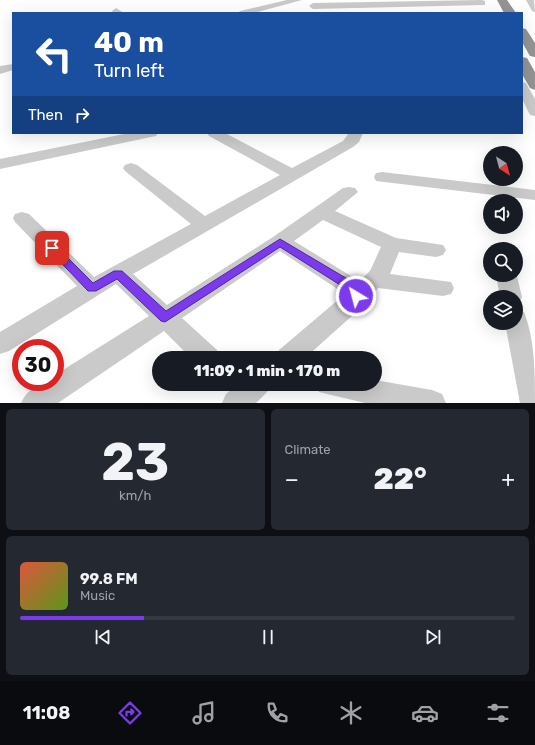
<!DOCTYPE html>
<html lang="en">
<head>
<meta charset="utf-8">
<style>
	body { margin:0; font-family:Rubik,sans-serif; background:#242831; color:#f1f3f6; height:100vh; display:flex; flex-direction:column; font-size:15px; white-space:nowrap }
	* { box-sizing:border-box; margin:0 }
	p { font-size:13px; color:#9ea1a6 }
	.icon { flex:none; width:22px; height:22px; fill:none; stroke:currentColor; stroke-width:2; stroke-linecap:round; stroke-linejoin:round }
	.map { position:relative; height:403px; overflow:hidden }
	.side { display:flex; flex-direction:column; gap:6px; padding:6px; background:#0d0f14; flex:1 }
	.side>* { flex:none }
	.hud { position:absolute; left:12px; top:12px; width:511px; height:122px; border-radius:0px; box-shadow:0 4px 16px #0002; background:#1a4fa0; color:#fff; overflow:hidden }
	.needle { width:26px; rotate:144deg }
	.buttons { position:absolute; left:483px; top:146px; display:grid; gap:8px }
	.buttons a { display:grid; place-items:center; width:40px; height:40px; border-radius:50%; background:#171b24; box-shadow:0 4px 16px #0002; font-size:20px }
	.speed { position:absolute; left:12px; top:339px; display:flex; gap:8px; font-size:20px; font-weight:700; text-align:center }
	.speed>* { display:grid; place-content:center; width:52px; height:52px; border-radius:50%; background:#171b24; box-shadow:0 4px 16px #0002; line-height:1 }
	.speed .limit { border:6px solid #d22; background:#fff; color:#111 }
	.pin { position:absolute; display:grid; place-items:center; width:34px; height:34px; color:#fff; margin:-17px; border-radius:8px; box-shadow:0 2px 6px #0006 }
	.me { position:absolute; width:44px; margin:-22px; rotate:323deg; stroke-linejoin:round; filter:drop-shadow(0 0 3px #0008) }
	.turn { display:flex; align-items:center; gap:14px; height:84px; padding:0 16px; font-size:18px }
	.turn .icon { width:52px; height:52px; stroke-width:2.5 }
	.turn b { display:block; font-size:28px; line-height:34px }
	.then { display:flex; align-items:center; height:38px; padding:0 16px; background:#0003; gap:8px; font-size:15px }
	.big { font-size:30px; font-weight:800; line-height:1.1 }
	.side .widget { flex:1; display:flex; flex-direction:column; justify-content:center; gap:6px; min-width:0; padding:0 14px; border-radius:6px; background:#242831 }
	.side .dial { align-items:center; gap:0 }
	.dial b { font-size:52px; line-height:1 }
	.song { display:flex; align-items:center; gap:12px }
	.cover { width:48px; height:48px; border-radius:6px; background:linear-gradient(135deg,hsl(10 70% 55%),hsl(90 70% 35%)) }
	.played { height:4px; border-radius:2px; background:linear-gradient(90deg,#7c3aed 25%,#363941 25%) }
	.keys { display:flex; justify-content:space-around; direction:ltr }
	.heat { display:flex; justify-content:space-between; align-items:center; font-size:22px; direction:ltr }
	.side .tiles { flex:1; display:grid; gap:6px; grid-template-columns:1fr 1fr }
	.widget:last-child { grid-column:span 2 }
	.trip { position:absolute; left:152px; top:351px; width:230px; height:40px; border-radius:20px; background:#171b24; box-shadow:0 4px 16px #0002; font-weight:800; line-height:40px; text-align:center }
	.tab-bar { display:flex; height:64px; justify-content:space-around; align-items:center; background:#090b0e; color:#9ea1a6 }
	.tab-bar .icon { width:28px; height:28px }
	.tab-bar .on { color:#7c3aed }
	.tab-bar b { font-size:18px; color:#f1f3f6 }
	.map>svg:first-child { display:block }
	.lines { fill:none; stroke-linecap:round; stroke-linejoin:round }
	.minor { fill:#cacaca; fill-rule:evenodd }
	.highway { fill:#949494; fill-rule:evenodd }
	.route { fill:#7c3aed; stroke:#51269a }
</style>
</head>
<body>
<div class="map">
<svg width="535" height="403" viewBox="0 0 535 403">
	<rect width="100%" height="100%" fill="#fff"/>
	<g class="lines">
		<path class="minor" d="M287 0H302L254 13H238L240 11Z
			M482 0 485 1V5L313 9 309 6 313 3Z
			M526 0H534L535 12 532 11Z
			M116 8 124 13H113L112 11Z
			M13 64V70L0 74V66Z
			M522 82 526 83 535 99V116L530 115 522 99Z
			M129 133H158L156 136 151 137 0 169V159Z
			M207 133H225L292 168 343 141 349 133H363L359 142 353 147 133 274 167 305 273 237 343 188 349 187 355 188 358 192 335 211 396 238 443 245 446 250 443 255 436 257 399 252 390 274 451 282 454 288 451 294 443 296 378 288 374 293 368 295 363 306 305 358H275L279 350 345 294 280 251 182 318 217 350 221 358H191L164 331 58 403H21C27 389 40 382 55 382V375L149 316 116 284 9 351 0 354V332L77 286 15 222 13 218 15 214 22 212 29 214 94 277 191 224 125 171 123 168 125 165 131 163 137 165 205 216 280 175 209 136ZM323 220 381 247 370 271 359 281 294 241Z
			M382 172 535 190V200L376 181 374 177 376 173Z
			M516 272 522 297 519 303 516 304V297H500L496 275H516Z
			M516 310 524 312C535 340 535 373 535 403H520L505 323H516Z
			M375 380 432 390 442 394 446 403H365L319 392 315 384H375Z
			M238 384H271L267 392 256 403H222L226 394Z"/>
		<path class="highway" d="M497 0H507L516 13H504Z
			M522 28 526 29 535 43V57L530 56 522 42Z
			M522 57 527 58 535 72V90L530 88 522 74Z"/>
	</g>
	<path class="route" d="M280 239 356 284 363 292 360 300H352V293L348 290 280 247 165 322 161 321 117 279 96 291H88L47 248 52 244 55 245 93 283 114 271H122L166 311Z"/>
</svg>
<div class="buttons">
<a><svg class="needle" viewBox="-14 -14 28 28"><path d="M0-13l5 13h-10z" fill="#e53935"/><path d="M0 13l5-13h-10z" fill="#9ea1a6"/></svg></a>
<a><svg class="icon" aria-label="sound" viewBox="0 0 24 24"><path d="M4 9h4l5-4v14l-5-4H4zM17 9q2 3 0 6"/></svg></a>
<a><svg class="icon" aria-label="search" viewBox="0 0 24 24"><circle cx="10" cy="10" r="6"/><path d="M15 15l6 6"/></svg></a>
<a><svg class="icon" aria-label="layers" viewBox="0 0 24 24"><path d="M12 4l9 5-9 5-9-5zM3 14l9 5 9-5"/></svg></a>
</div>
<div class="speed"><div class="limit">30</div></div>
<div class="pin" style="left:52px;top:248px;background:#d93025"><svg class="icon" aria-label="arrive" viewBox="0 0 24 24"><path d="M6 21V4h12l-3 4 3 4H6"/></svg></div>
<svg class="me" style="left:356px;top:296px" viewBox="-20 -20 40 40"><circle r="17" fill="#7c3aed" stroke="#fff" stroke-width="3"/><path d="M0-11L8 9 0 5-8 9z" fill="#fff"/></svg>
<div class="trip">11:09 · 1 min · 170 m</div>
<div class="hud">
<div class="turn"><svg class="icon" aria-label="left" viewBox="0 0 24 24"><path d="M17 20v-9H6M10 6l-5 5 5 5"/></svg><div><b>40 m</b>Turn left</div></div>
<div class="then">Then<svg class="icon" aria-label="right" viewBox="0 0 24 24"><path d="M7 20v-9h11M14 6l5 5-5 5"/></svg></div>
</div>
</div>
<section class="side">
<div class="tiles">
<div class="widget dial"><b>23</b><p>km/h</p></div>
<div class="widget"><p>Climate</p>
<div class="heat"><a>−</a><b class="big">22°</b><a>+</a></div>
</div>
<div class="widget">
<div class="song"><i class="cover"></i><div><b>99.8 FM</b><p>Music</p></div></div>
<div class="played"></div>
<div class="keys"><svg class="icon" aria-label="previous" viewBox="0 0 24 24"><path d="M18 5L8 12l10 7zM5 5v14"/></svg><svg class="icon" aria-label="pause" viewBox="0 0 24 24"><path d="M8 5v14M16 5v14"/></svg><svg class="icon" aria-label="next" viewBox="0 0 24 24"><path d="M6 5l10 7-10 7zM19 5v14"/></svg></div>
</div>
</div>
</section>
<nav class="tab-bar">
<b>11:08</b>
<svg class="icon on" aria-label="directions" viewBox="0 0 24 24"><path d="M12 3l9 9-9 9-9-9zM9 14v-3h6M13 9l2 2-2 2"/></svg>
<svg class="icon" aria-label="music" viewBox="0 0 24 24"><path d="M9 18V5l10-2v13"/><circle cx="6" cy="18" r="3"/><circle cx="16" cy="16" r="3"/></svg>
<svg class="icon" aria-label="phone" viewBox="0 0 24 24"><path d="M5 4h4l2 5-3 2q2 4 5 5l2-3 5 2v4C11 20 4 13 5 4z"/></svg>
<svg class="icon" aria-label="climate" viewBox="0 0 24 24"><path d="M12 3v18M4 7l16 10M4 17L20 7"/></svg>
<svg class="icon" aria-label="car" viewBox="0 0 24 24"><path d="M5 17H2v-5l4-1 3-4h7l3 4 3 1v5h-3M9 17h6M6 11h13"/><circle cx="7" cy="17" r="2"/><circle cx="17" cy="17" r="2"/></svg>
<svg class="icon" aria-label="filters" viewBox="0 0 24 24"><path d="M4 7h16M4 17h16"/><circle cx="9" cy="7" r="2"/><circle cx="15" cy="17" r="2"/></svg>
</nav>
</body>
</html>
